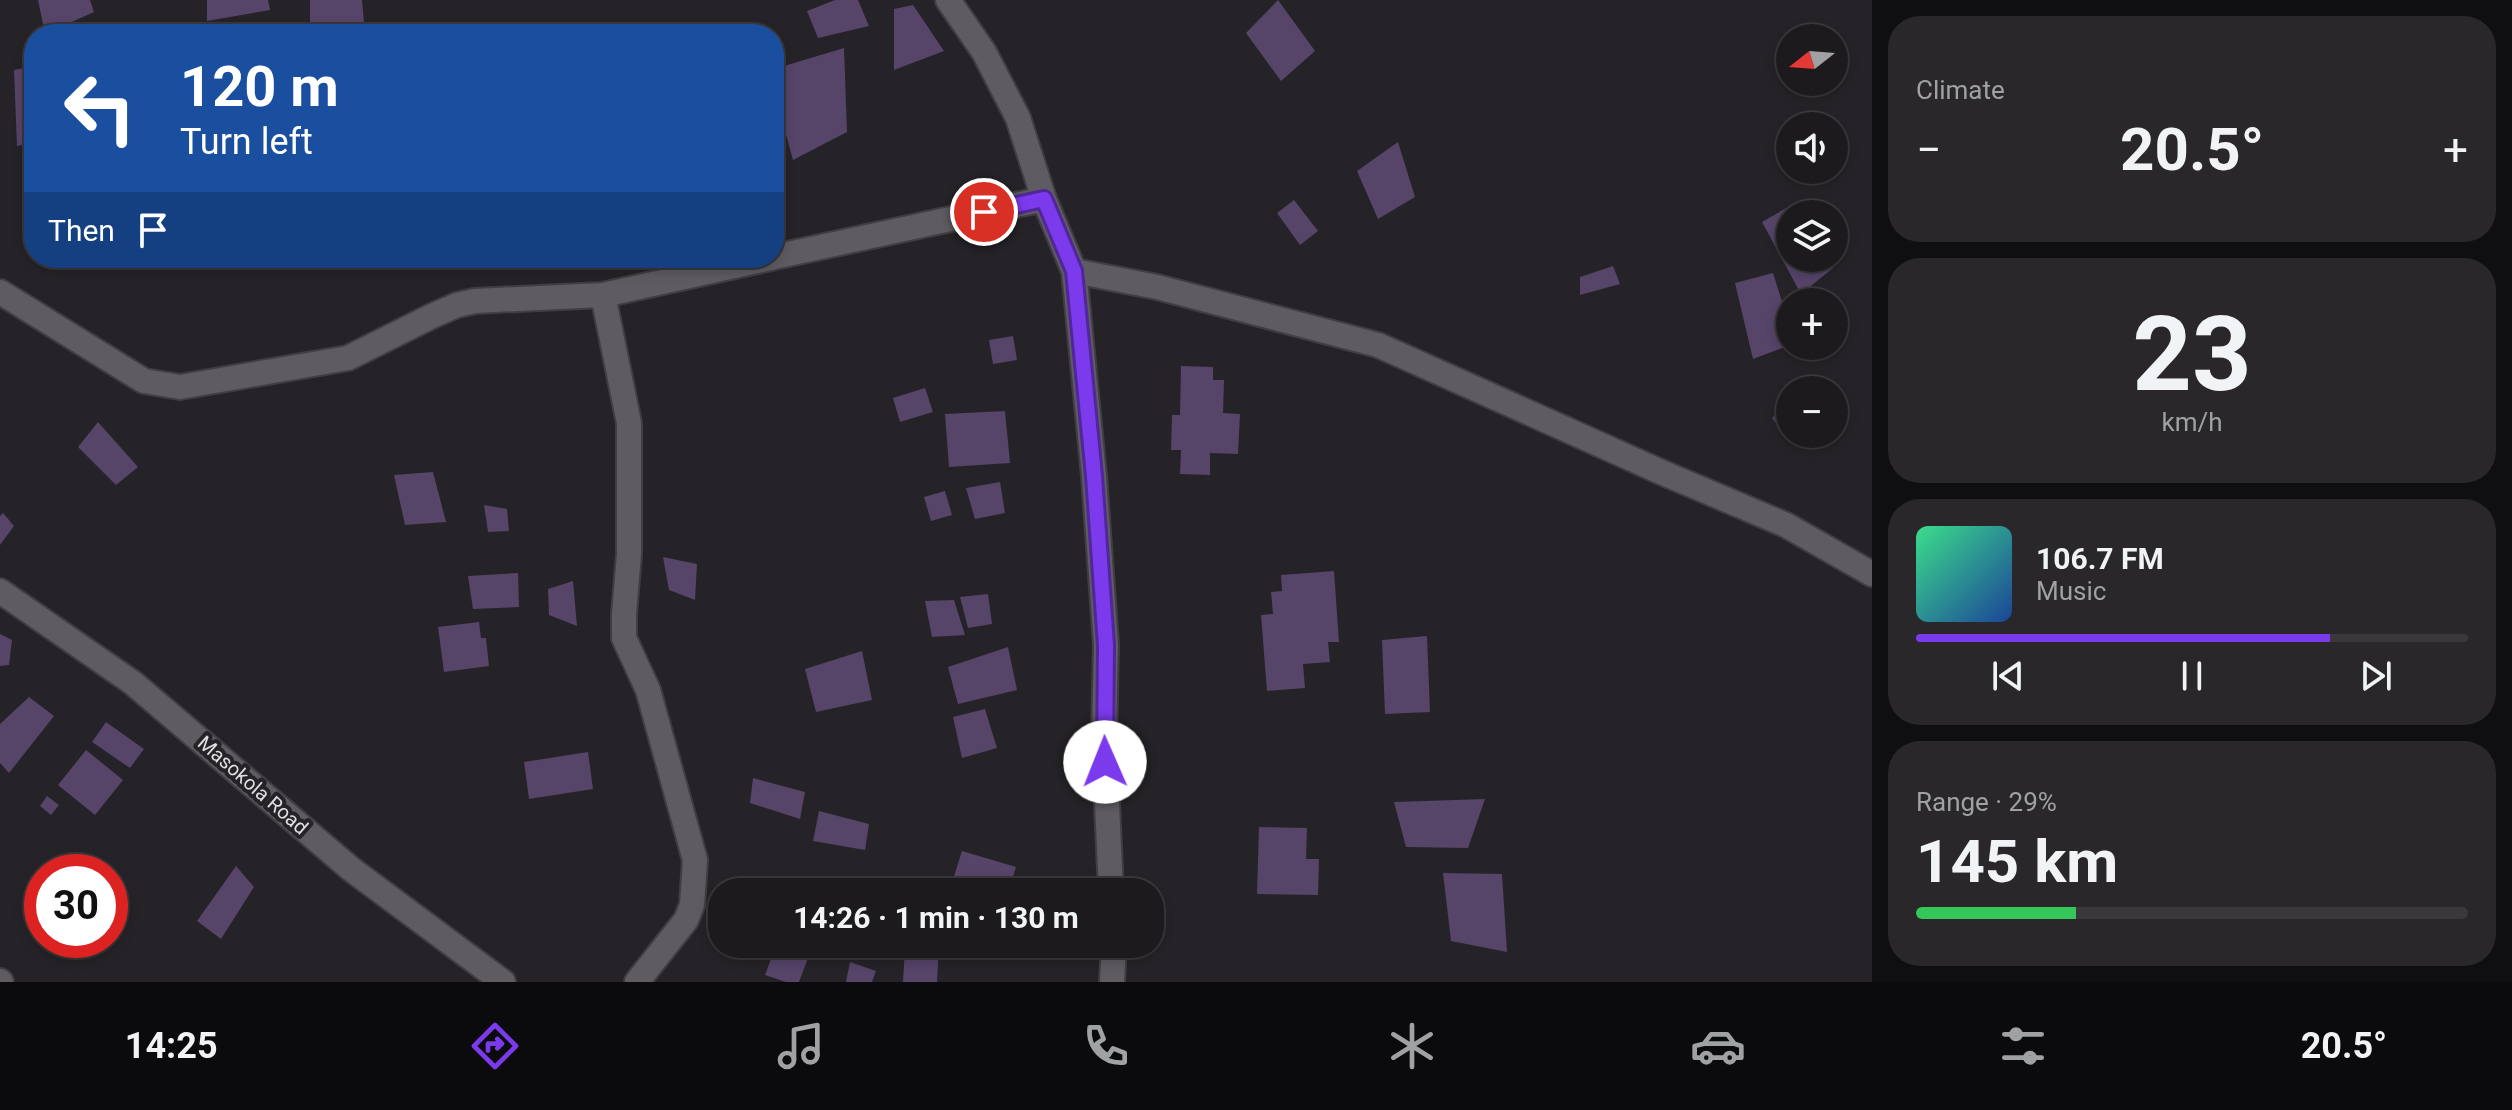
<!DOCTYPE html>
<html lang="en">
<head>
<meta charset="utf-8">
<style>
	body { margin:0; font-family:Roboto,sans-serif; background:#29272a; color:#f1f3f6; height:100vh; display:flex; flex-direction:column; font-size:30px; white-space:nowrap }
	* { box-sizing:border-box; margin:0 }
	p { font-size:26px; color:#a0a1a4 }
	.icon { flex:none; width:44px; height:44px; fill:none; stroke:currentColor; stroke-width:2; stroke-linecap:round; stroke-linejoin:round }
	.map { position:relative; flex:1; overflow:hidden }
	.panel { display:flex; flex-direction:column; gap:16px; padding:16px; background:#0f0e10; width:640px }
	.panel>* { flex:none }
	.top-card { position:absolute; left:24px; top:24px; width:760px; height:244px; border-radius:32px; box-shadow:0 4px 12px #0003,0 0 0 2px #3a383b; background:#1a4fa0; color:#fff; overflow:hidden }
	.needle { width:52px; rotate:253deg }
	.fabs { position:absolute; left:1776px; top:24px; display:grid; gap:16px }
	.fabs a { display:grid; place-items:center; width:72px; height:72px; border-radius:50%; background:#1c1a1d; box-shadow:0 4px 12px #0003,0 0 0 2px #3a383b; font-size:40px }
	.speed { position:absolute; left:24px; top:854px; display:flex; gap:16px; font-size:40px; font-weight:700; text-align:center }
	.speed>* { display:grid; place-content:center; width:104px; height:104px; border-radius:50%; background:#1c1a1d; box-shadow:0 4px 12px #0003,0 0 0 2px #3a383b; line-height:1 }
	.speed .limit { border:12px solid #d22; background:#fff; color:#111 }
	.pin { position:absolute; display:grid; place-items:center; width:68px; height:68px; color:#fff; margin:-34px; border:4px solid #fff; border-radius:50%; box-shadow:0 2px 8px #0007 }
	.me { position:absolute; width:88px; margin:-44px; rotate:359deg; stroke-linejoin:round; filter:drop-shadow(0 0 6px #0008) }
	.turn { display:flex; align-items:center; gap:28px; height:168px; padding:0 24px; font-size:36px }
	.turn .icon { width:104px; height:104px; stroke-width:2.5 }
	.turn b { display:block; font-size:56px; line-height:68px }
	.then { display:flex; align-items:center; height:76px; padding:0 24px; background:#0003; gap:16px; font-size:30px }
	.big { font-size:60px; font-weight:700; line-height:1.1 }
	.panel .card { flex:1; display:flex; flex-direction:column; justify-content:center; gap:12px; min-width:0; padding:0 28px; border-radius:32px; background:#29272a }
	.panel .dial { align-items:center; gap:0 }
	.dial b { font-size:104px; line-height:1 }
	.song { display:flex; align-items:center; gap:24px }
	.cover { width:96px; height:96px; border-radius:12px; background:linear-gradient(135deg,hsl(150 70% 55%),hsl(220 70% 35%)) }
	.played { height:8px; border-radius:4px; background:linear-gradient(90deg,#7c3aed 75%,#3a383b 75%) }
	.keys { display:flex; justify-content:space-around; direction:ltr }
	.heat { display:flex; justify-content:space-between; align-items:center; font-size:44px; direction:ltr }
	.charge { height:12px; border-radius:6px; background:linear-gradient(90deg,#34c759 29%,#3a383b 0) }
	.trip { position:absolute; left:708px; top:878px; width:456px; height:80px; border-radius:32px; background:#1c1a1d; box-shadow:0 4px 12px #0003,0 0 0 2px #3a383b; font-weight:700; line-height:80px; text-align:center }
	.tabs { display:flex; height:128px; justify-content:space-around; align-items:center; background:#0b0a0c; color:#a0a1a4 }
	.tabs .icon { width:56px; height:56px }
	.tabs .active { color:#7c3aed }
	.tabs b { font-size:36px; color:#f1f3f6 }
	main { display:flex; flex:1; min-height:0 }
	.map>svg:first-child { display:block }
	.building { fill:#564469 }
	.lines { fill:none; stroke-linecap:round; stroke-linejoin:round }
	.minor-casing { stroke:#403e42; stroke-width:28 }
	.minor { stroke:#5e5c61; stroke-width:24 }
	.route-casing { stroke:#51269a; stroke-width:20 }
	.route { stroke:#7c3aed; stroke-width:14 }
	.labels { text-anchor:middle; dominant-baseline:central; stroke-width:8; stroke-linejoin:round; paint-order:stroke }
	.street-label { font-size:20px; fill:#dfdee1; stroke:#252327 }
</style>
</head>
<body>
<main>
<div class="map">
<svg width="1872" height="982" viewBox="0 0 1872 982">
	<rect width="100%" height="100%" fill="#252327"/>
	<path class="building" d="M38 0H90L94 12 45 34Z
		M207 0H268L270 10 207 21Z
		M310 0H362L365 34H310Z
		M835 0H858L869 26 818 38 807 11Z
		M1278 0 1315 51 1281 81 1246 33Z
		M913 5 944 51 894 70V9Z
		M844 48 847 132 793 160 774 90V69Z
		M34 66V142L17 146 14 70Z
		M1398 142 1415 197 1378 219 1357 171Z
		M1294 200 1318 231 1300 245 1277 213Z
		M1795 203 1802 214H1790V258H1827L1833 268 1801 294 1762 222Z
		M1613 266 1620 284 1580 295V277Z
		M1773 273 1790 327V345L1753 359 1735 283Z
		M1013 336 1017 360 993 364 989 340Z
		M1181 366 1213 367V380H1224L1223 413 1240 414 1238 454 1210 453V475L1180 474 1181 450H1171L1172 415H1180Z
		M925 388 933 412 900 422 893 398Z
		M1790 403V428L1784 433 1772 418Z
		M1005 411 1010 463 949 467 945 414Z
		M98 422 138 467 116 485 78 447Z
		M433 472 446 522 405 525 394 475Z
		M1000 482 1005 513 975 519 966 488Z
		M945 491 952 515 931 521 924 497Z
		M484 505 507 509 509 531 488 532Z
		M3 513 14 526 0 545V516Z
		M663 557 697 564 695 600 669 590Z
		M1334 571 1339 642H1328L1330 662 1303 664 1305 688 1267 691 1261 615 1273 614 1271 592 1282 591 1281 575Z
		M518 573 519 607 473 609 468 576Z
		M573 581 577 626 549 615 548 589Z
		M988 594 992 624 968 628 960 597Z
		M954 600 965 635 932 637 925 601Z
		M479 622 481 638H486L489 666 444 672 438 627Z
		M0 634 12 640 9 665 0 666Z
		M1427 636 1430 712 1385 714 1382 640Z
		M1008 647 1017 690 958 704 948 667Z
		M862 651 872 700 816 712 805 669Z
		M29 697 54 716 9 773 0 763V724Z
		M985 709 997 748 962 758 953 717Z
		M106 722 144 749 130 768 92 742Z
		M86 750 123 780 95 815 58 785Z
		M588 752 593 789 529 799 524 762Z
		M753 778 805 792 800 819 750 803Z
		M47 796 59 805 51 815 40 806Z
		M1485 799 1468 848 1406 847 1394 802Z
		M819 811 869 824 865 850 813 841Z
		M1259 827 1307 828 1306 859H1319L1318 895 1257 894Z
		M962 851 1016 867 1008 892H949Z
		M236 866 254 887 221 939 197 921Z
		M1443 873 1502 874 1507 952 1451 941Z
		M915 944H939L937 982H903L905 948 915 949Z
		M774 951 808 958 799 982H786L765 975Z
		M850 962 876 971 872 982H846Z"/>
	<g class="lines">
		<g class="minor-casing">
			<path id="minor" d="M948 0 984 52 1018 118 1044 199 1074 271 1094 476 1106 645 1104 736 1111 892
				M774 257 1044 199
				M1074 271 1157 287 1378 345 1661 472 1786 525 1872 574
				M0 292 144 381 180 387 348 358 432 316 457 305 475 301 603 295 771 258
				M603 295 629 423V554L624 614V638L648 690 695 860 692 905 686 920 637 982
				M0 591 133 683 351 869 503 982
				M0 981 1 982
				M1112 982 1114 944"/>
		</g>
		<use href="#minor" class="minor"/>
	</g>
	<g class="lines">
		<g class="route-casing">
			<path id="route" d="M984 212 1044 199 1074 271 1094 476 1106 645 1105 762"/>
		</g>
		<use href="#route" class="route"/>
	</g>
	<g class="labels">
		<g class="street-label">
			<text transform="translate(253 785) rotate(41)">Masokola Road</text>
		</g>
	</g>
</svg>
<div class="fabs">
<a><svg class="needle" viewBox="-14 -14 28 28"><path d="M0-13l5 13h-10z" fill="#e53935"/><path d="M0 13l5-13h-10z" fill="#a0a1a4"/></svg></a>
<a><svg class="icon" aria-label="sound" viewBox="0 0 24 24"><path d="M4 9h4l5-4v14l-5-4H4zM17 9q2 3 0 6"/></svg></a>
<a><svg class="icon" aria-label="layers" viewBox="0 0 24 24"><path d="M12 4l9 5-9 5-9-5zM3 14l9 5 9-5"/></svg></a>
<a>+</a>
<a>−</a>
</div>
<div class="speed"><div class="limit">30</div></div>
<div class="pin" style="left:984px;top:212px;background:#d93025"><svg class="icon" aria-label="arrive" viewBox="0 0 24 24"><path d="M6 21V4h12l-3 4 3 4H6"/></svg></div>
<svg class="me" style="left:1105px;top:762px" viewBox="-20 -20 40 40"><circle r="19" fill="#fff"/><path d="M0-13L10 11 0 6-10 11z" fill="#7c3aed"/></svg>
<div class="trip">14:26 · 1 min · 130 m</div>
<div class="top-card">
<div class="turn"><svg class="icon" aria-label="left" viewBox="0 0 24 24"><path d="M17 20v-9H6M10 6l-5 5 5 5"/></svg><div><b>120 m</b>Turn left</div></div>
<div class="then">Then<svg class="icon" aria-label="arrive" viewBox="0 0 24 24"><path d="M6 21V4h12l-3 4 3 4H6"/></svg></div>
</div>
</div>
<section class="panel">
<div class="card"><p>Climate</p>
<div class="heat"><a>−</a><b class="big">20.5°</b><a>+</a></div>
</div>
<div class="card dial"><b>23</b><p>km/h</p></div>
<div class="card">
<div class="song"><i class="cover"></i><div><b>106.7 FM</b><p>Music</p></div></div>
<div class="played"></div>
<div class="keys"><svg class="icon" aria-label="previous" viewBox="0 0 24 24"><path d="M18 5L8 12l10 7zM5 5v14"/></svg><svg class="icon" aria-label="pause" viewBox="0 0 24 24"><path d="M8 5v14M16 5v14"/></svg><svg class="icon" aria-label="next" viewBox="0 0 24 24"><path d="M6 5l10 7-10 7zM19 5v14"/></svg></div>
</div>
<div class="card"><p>Range · 29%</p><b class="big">145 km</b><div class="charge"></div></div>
</section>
</main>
<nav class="tabs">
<b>14:25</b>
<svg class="icon active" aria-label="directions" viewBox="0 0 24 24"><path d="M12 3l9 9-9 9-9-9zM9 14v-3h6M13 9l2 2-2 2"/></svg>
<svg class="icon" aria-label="music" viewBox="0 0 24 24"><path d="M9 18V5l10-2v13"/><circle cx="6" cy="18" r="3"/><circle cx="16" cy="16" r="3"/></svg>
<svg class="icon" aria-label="phone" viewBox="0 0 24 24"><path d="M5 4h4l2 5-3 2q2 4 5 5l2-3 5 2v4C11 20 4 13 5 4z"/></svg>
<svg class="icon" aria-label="climate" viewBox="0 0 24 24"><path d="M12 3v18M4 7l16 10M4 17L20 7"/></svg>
<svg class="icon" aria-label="car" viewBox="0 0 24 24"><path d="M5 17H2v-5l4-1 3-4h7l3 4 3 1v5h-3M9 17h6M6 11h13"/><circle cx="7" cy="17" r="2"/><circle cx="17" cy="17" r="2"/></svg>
<svg class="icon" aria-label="filters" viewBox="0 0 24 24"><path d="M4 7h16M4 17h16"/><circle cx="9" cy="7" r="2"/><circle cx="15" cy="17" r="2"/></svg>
<b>20.5°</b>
</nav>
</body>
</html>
